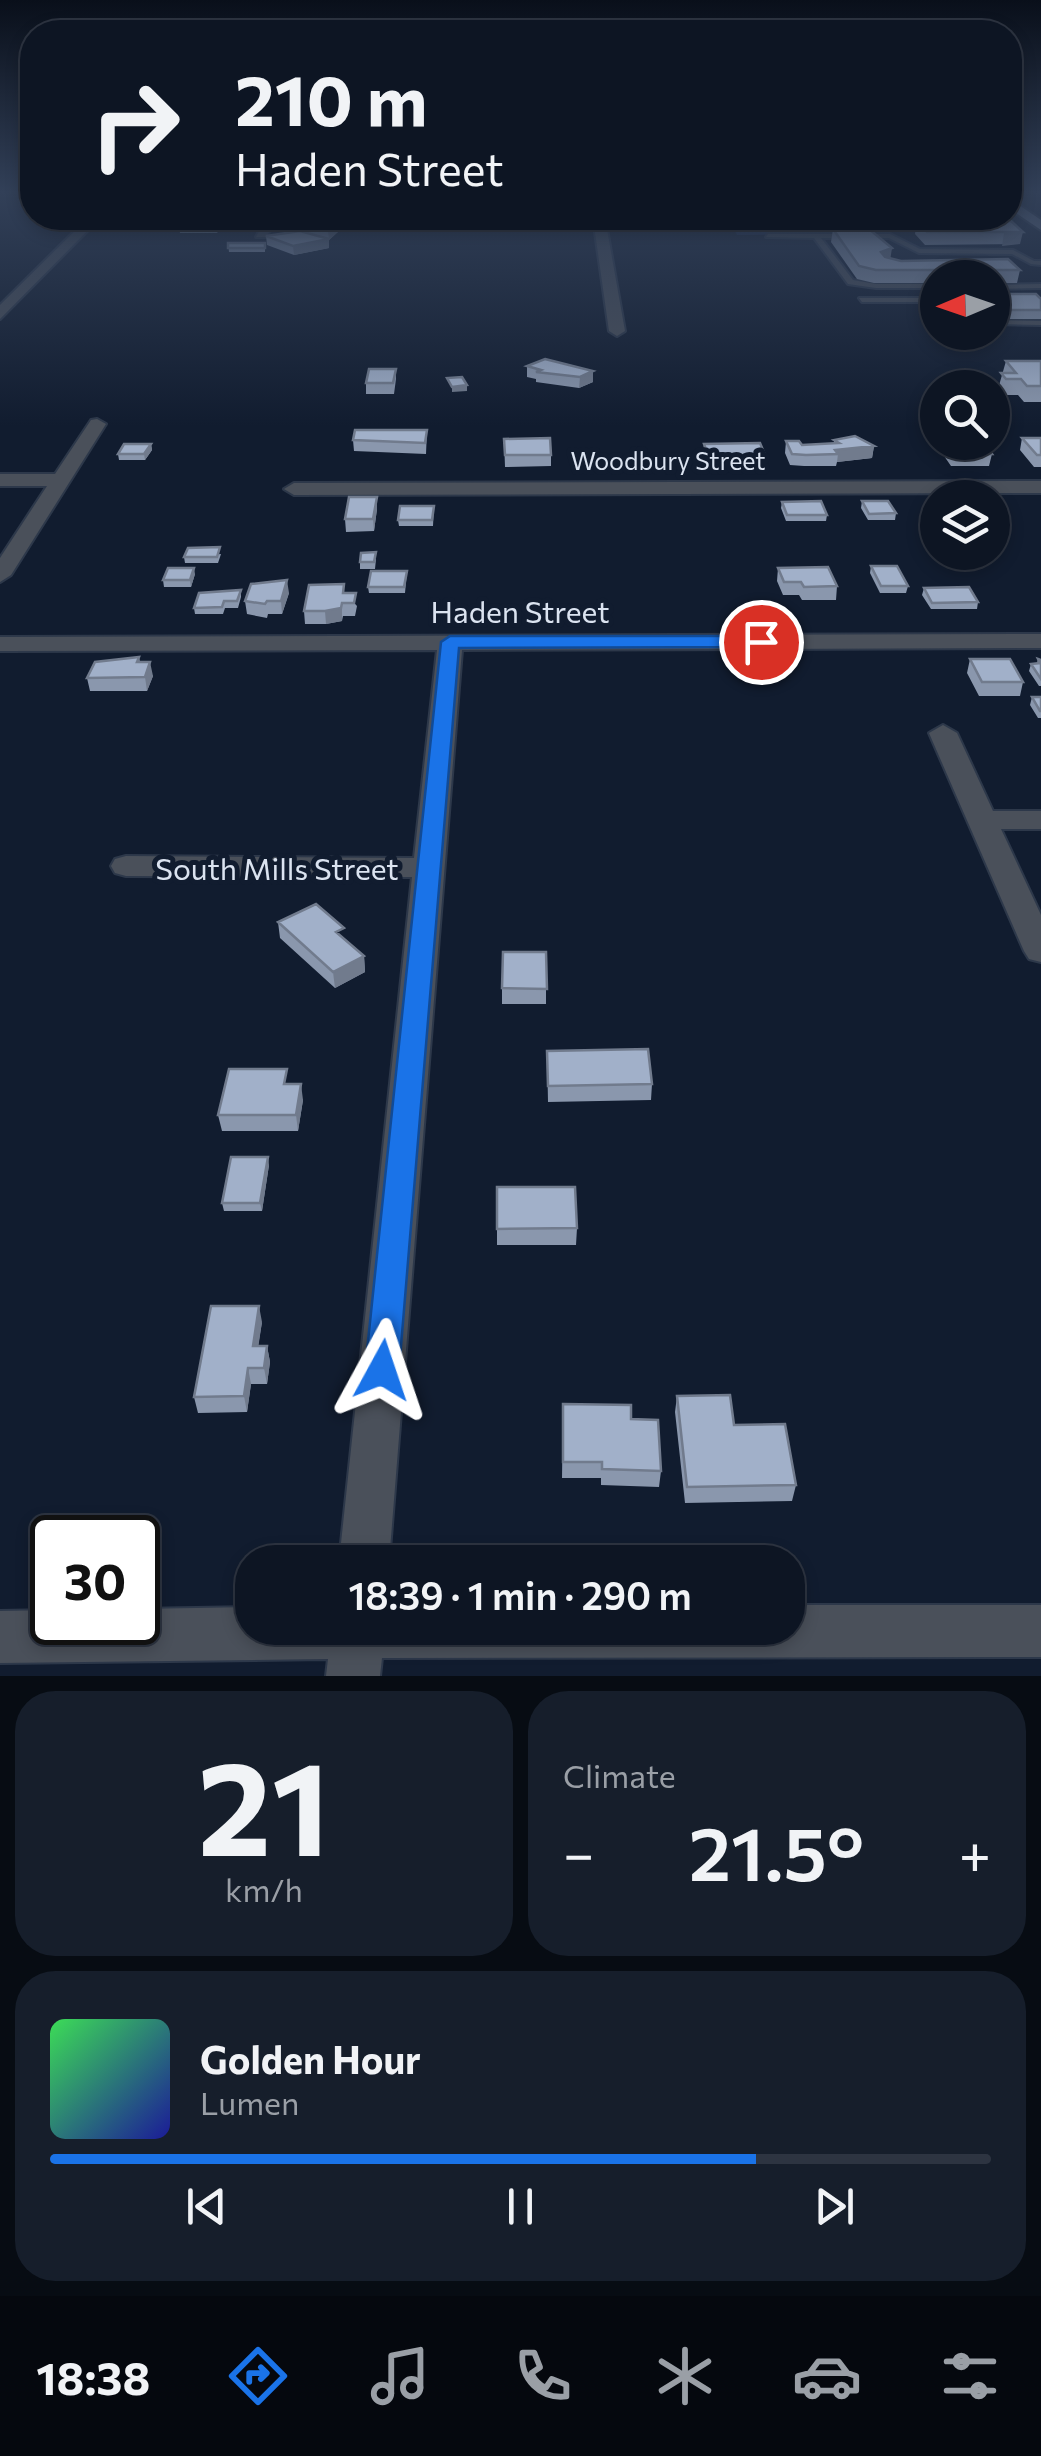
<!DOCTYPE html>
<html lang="en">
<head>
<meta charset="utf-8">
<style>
	body { margin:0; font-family:Commissioner,sans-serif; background:#161e2b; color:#f1f3f6; height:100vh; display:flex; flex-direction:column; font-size:38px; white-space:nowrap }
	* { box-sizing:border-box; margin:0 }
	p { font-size:32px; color:#9a9fa6 }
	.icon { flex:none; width:55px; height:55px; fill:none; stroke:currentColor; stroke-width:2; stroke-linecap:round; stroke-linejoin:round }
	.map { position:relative; height:1676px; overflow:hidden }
	.drawer { display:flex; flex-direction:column; gap:15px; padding:15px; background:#070c13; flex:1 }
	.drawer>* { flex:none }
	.hud { position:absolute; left:20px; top:20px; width:1002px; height:210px; border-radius:40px; box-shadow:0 5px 15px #0003,0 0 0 2px #2d3441; background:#0d1523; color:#f1f3f6; overflow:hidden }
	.needle { width:65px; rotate:268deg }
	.buttons { position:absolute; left:920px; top:260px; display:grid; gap:20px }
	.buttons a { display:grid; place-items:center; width:90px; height:90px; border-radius:50%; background:#0d1523; box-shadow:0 5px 15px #0003,0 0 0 2px #2d3441; font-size:50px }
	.speed { position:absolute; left:30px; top:1515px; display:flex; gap:20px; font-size:50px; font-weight:700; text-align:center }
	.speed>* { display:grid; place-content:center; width:130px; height:130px; border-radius:50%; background:#0d1523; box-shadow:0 5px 15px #0003,0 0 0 2px #2d3441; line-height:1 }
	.speed .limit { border:5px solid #111; border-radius:15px; background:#fff; color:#111 }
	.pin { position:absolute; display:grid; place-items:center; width:85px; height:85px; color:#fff; margin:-42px; border:5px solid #fff; border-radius:50%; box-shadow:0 2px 10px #0007 }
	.me { position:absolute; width:110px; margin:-55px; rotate:5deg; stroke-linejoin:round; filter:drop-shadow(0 0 8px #0008) }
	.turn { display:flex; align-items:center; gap:35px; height:210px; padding:0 50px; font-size:45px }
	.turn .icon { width:130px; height:130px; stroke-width:2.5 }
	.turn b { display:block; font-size:70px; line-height:85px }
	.big { font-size:75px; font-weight:600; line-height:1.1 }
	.drawer .card { flex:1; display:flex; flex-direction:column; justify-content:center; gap:15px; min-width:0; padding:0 35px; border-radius:40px; background:#161e2b }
	.drawer .dial { align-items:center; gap:0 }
	.dial b { font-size:130px; line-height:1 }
	.song { display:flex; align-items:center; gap:30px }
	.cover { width:120px; height:120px; border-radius:15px; background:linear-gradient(135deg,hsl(130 70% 55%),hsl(240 70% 35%)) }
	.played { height:10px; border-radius:5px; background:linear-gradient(90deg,#1a73e8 75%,#2d3441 75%) }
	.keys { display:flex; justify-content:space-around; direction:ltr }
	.heat { display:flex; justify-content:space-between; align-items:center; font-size:55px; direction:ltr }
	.drawer .tiles { flex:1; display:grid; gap:15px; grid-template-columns:1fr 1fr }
	.card:last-child { grid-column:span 2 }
	.trip { position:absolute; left:235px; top:1545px; width:570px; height:100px; border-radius:40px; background:#0d1523; box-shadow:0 5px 15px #0003,0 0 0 2px #2d3441; font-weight:600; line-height:100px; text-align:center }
	.menu { display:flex; height:160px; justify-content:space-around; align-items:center; background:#05080e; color:#9a9fa6 }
	.menu .icon { width:70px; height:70px }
	.menu .selected { color:#1a73e8 }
	.menu b { font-size:45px; color:#f1f3f6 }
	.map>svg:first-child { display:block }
	.green { fill:#203457 }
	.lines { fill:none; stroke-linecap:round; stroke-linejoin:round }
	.service-casing { stroke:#2d384a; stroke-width:4 }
	.minor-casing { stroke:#2d384a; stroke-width:4 }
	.primary-casing { stroke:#2d384a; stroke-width:4 }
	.service { fill:#4a505a; fill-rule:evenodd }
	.minor { fill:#4a505a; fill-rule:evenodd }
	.primary { fill:#788499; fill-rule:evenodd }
	.wall { fill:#8a97ad }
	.shaded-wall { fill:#717b8d }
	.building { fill:#a1b0c9; stroke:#717b8d; stroke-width:2.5 }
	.route { fill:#1a73e8; stroke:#114b97; stroke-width:2.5 }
	.labels { text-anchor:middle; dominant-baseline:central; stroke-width:10; stroke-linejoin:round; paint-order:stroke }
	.far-street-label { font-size:25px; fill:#dbe3f0; stroke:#111c2f }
	.street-label { font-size:30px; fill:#dbe3f0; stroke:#111c2f }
</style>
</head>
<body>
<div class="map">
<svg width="1041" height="1676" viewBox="0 0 1041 1676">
	<rect width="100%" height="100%" fill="#111c2f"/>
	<path class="green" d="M729 218H827L837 234 737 235Z"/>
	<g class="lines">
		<g class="service-casing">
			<path id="service" d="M768 234H890L920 249 1013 250 1034 261H1041V265L1031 264 1012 254 919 253 889 238H821L853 280 876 284H938V288H876L848 284 814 238 766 237Z
				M1041 284V288L992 289V285Z
				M859 298H938V302H862Z
				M992 320 1041 321V325L992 324Z"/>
		</g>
		<g class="minor-casing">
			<path id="minor" d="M88 218H100L0 319V305Z
				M266 218H278L266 237H256Z
				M593 218H605L625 331 617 336 609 331Z
				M97 419 106 424 11 575 0 582V558L47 486H0V474H55L91 420Z
				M1041 481V493L294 495 284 489 294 483Z
				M1041 634V648L462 650 389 1562H339L412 877 126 876 115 873 111 866 115 859 126 856 414 858 437 650 0 651V637Z
				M943 725 957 733 993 811H1041V829H1001L1041 915V962L1029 959 1024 951 929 733Z
				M788 1605H1041V1657L382 1658 380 1676H326L328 1659 0 1663V1611L52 1610V1622H138V1609L252 1607V1628H788Z"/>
		</g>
		<g class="primary-casing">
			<path id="primary" d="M1010 199 1041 220V230L1010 209Z"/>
		</g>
		<use href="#service" class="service"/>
		<use href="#minor" class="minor"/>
		<use href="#primary" class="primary"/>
	</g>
	<path class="wall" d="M184 218H243L220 219 221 226 217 233H180L179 225Z
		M307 218H329L328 222 339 223V231L329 240V248L294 255 267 245 266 236 304 233V229L306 228H304V223Z
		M900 218H944L943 222 1011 221 1020 244 925 245 915 234 916 226H907Z
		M833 229 890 258 901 261 1020 270 1017 283H992V278H938V283H874L857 279 831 242Z
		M228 243H265V252H229Z
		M992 294 1041 299V319H997L992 314Z
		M1006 361H1041V402H1024L1018 395H1003L998 389Z
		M527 366 593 371V382L579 388 536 382V379L527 377Z
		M396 369V379L394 394H366V383Z
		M427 430 426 454 354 451 353 440Z
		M1022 438H1041V467H1034L1020 450Z
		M504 439 551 455V466L505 467Z
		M834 440 874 446 872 458 837 462 836 466H804L790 465 785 453 786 441 802 445 834 443Z
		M944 442 992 454 989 466H951L942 453Z
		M151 444 152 450 145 460H119L118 454Z
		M704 444 765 455 764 466 707 467 703 455Z
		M377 497V509L374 531 346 532 345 519Z
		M862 501 896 513 895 520H868L861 508Z
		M782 502 827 515 826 521H786L781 508Z
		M434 506 433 526H399L398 520Z
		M221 554 218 563H185L184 557Z
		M376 559 375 569H360V562Z
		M871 566 908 586 906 593H880L870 573Z
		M778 568 837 586 836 600H802L799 595H783L777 581Z
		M407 571 405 593H369L368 587Z
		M195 574 191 587H164L163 580Z
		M924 588 978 602 977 609H931L922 595Z
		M241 590V597L238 608H225L223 614H195L194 608Z
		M289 593 282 614H268L267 618 247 614 245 601Z
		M345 593 357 606 355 616H343L342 621 326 624H305L304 611Z
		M139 657 140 662 153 676 147 691H90L87 678Z
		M970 659 1023 682 1020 696H979L967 673Z
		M1038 659 1041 660V686H1039L1029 671 1031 664 1037 663Z
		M1032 697H1041V718H1038L1030 705Z
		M278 922 345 940 364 956 365 972 335 988 280 938Z
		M546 952V1004H502V988Z
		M547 1051 652 1084 651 1100 548 1102Z
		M289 1084 303 1100 298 1131H222L218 1115Z
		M269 1165 262 1211H224L222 1203Z
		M497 1187 577 1228 576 1245H497Z
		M262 1322 258 1346H267L270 1362 267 1384H251L247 1412 198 1413 194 1397Z
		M677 1396 734 1425 796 1485 792 1501 685 1503 675 1412Z
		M563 1404 631 1419 661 1471 659 1487 601 1485V1478H562Z"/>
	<path class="shaded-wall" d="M220 218 221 226 217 233 216 224Z
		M339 223V231L329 240 328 231Z
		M1023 232 1020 244 1002 246 1004 233Z
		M329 239V248L294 255 293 246Z
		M892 248 890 261 881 252Z
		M593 371V382L579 388 580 377Z
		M467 385V391L452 392V387Z
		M151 444 152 450 145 460 144 454Z
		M874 446 872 458 837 462 838 454 835 450Z
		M377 497V509L374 531 373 519Z
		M194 568 195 574 191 587 190 580Z
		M287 580 289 593 282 614 281 601Z
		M342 603V621L326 624 325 611Z
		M150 662 153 676 147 691 145 677Z
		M364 956 365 972 335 988 333 972Z
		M301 1084 303 1100 298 1131 296 1115Z
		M268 1157 269 1165 262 1211 260 1203Z
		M259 1306 262 1322 256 1362 253 1346Z
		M267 1346 270 1362 267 1384 264 1368Z
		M248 1368 251 1384 247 1412 244 1396Z"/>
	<path class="building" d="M184 218H220L216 224 179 225Z
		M307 218H328L325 222 304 223Z
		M1011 221 1023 232H927L917 222Z
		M316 222 339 223 328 231 304 229Z
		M833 229H869L892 248 881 252 885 257 901 261 1008 259 1020 270H876L859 266Z
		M300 231 329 239 293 246 266 236Z
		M228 243H265V248H228Z
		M992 294H1036L1041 299V310H999L992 302Z
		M545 359 593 371 580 377 536 372 541 370 527 366Z
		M1006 361H1041V386H1027L1021 379H1006L1001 373H1016Z
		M369 369H396L393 383H366Z
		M462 377 467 385 452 387 447 378Z
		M355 430H427L425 443 353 440Z
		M855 436 874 446 835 450 838 454 806 455 792 454 786 441H799L802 445 839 443 834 440Z
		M550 438 551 455H505L504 439Z
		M1022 438H1041V455H1037Z
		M945 442H983L992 454 953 455Z
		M760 443 765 455H708L704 444Z
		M124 444H151L144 454H118Z
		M349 497H377L373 519H345Z
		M821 501 827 515H787L782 502Z
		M862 501H888L896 513 869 514Z
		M400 506H434L432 520H398Z
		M220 547 217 557H184L188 548Z
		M376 552 374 562H360L361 553Z
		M871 566H897L908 586H881Z
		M828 567 837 586 804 587 801 582H784L778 568Z
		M168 568H194L190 580H163Z
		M371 571H407L404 587H368Z
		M287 580 281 601H267L265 604 245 601 251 584Z
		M344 584 343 593H356L354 603H342L341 608 325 611H304L309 585Z
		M969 587 978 602 932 603 924 588Z
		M241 590 237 601H224L222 607 194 608 199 593Z
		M139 657 137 662H150L145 677 87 678 95 662Z
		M970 659H1010L1023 682H982Z
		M1038 659 1041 660V679L1031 664 1040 663Z
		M1032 697H1041V711H1040Z
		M316 904 344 928 336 932 364 956 333 972 278 922Z
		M503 952H546L547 989 502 988Z
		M648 1049 652 1084 548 1086 547 1051Z
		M229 1069H287L284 1084H301L296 1115H218Z
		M231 1157H268L260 1203H222Z
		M497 1187H575L577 1228 497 1229Z
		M211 1306H259L253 1346H267L264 1368H248L244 1396 194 1397Z
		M730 1395 734 1425 785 1424 796 1485 687 1487 677 1396Z
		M563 1404 631 1405V1419L658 1420 661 1471 602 1469V1462H563Z"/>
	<linearGradient id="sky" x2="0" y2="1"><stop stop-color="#090f1a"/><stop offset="0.45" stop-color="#324058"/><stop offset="1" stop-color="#324058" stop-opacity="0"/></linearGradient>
	<rect width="1041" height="426" fill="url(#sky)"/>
	<path class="route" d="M450 636H761L770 642 761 647 459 648 399 1370 394 1380 382 1385 370 1380 365 1370 441 642Z"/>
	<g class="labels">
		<g class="far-street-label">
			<text x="668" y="460">Woodbury Street</text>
		</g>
		<g class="street-label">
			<text x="520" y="610">Haden Street</text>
			<text x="277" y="867">South Mills Street</text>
		</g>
	</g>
</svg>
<div class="buttons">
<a><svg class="needle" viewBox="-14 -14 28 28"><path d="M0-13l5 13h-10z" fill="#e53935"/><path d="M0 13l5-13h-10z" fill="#9a9fa6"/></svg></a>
<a><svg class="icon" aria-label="search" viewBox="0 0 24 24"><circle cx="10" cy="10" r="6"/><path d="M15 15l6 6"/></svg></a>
<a><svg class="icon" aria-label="layers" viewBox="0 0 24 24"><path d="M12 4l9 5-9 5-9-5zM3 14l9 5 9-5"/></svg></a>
</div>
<div class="speed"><div class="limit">30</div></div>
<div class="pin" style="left:761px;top:642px;background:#d93025"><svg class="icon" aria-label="arrive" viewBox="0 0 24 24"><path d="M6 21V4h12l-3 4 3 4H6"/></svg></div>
<svg class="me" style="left:382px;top:1370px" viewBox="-20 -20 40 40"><path d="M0-17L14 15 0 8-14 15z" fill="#1a73e8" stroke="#fff" stroke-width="4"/></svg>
<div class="trip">18:39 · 1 min · 290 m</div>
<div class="hud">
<div class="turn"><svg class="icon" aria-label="right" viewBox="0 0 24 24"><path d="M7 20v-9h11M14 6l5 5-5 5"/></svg><div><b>210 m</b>Haden Street</div></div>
</div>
</div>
<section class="drawer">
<div class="tiles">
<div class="card dial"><b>21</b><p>km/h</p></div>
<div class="card"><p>Climate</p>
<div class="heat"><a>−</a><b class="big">21.5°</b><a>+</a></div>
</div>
<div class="card">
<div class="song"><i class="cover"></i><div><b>Golden Hour</b><p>Lumen</p></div></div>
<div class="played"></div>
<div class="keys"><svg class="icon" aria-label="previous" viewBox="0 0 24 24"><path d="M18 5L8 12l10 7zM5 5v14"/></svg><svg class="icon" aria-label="pause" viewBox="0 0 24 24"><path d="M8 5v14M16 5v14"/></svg><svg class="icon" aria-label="next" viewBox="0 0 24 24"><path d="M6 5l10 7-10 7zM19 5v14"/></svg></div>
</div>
</div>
</section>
<nav class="menu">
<b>18:38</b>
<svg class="icon selected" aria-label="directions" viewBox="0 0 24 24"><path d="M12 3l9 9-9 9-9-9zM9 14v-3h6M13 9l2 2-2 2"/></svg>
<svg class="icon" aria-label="music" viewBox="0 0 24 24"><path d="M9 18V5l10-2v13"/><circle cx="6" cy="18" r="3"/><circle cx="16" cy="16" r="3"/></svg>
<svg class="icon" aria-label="phone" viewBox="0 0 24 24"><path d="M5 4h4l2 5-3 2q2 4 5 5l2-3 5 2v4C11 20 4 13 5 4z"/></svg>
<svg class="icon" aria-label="climate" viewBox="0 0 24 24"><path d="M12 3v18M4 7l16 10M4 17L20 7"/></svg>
<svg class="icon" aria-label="car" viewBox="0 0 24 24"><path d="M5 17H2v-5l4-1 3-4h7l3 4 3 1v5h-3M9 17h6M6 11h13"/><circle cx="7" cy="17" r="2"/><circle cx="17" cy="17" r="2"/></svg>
<svg class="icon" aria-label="filters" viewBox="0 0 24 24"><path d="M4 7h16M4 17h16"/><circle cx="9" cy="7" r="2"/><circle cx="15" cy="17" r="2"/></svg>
</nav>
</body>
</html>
